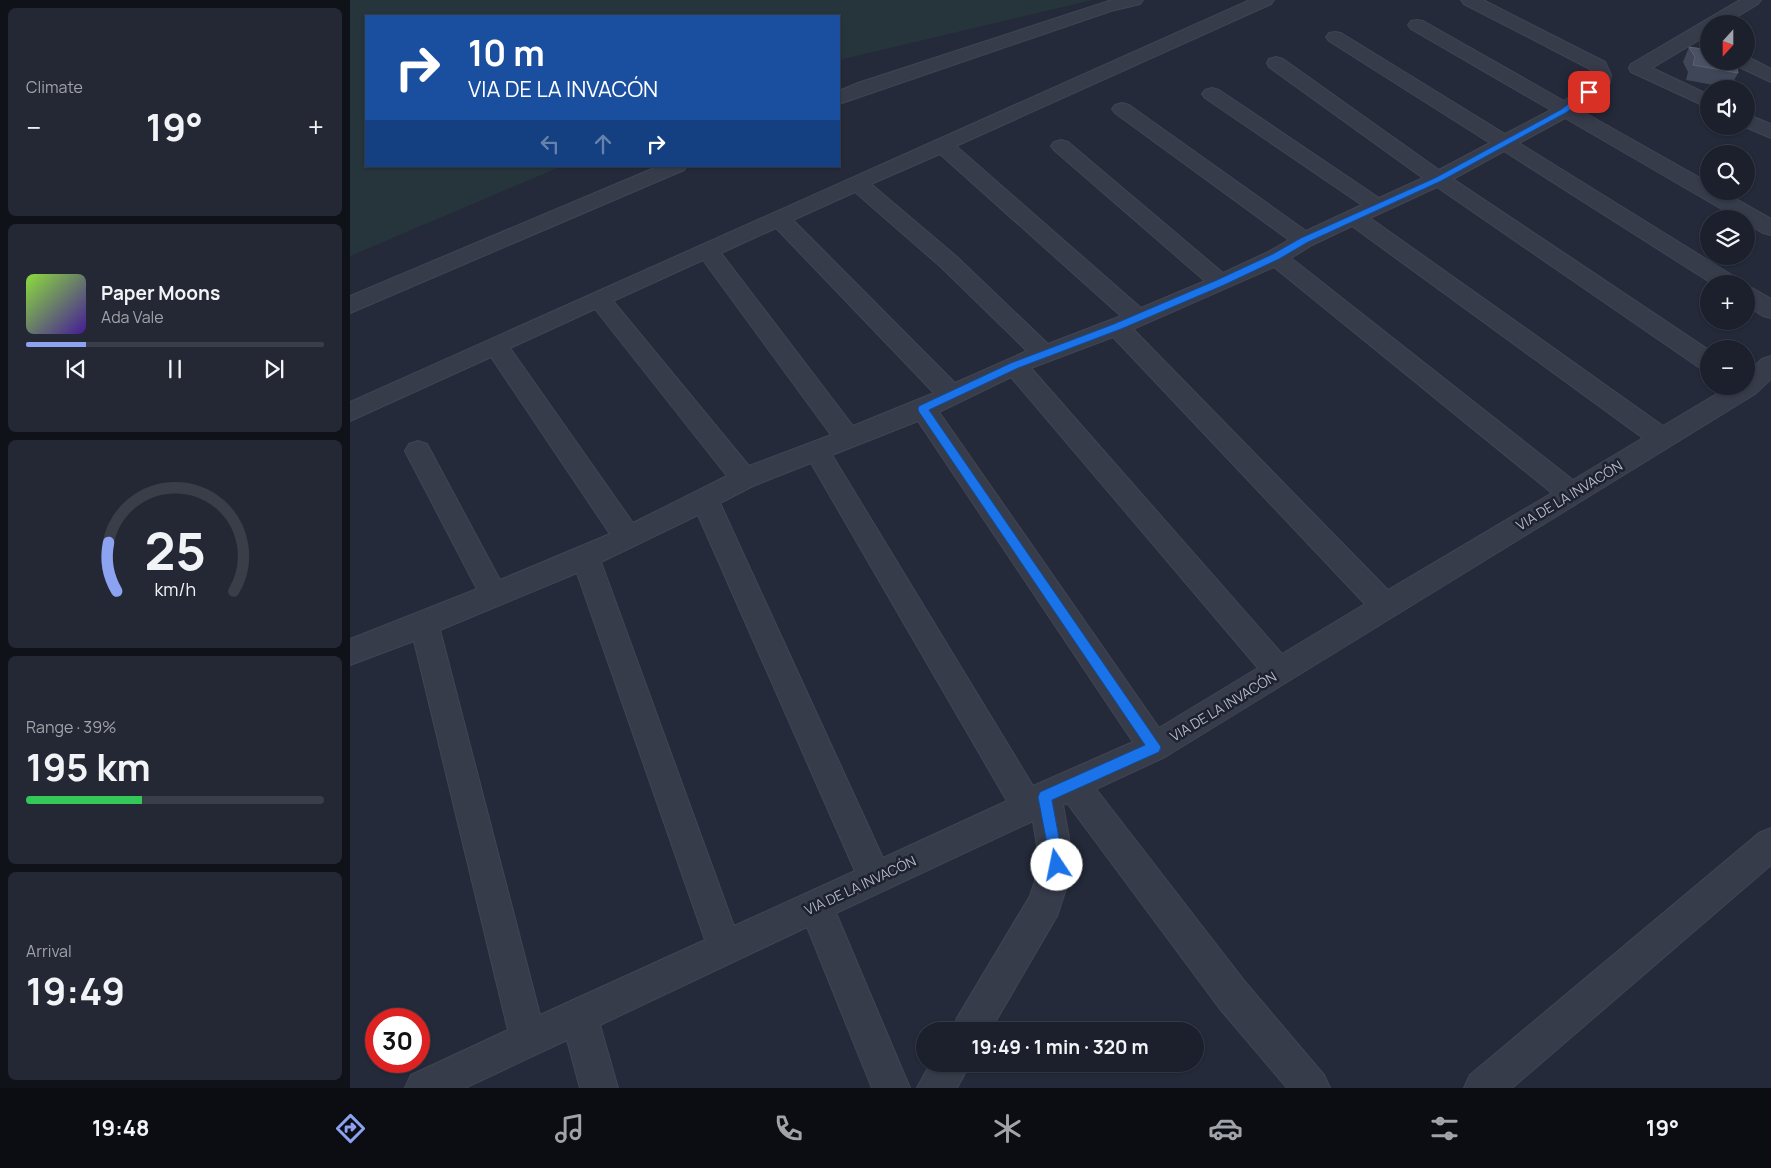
<!DOCTYPE html>
<html lang="en">
<head>
<meta charset="utf-8">
<style>
	body { margin:0; font-family:Manrope,sans-serif; background:#242834; color:#f1f3f6; height:100vh; display:flex; flex-direction:column; font-size:19px; white-space:nowrap }
	* { box-sizing:border-box; margin:0 }
	p { font-size:16px; color:#a0a3a9 }
	.icon { flex:none; width:28px; height:28px; fill:none; stroke:currentColor; stroke-width:2; stroke-linecap:round; stroke-linejoin:round }
	.map { position:relative; flex:1; overflow:hidden }
	.panel { display:flex; flex-direction:column; gap:8px; padding:8px; background:#0f1218; width:350px }
	.panel>* { flex:none }
	.hud { position:absolute; left:15px; top:15px; width:475px; height:152px; border-radius:0px; box-shadow:0 1px 4px #0004,0 0 0 1px #393e48; background:#1a4fa0; color:#fff; overflow:hidden }
	.needle { width:32px; rotate:201deg }
	.fabs { position:absolute; left:1350px; top:15px; display:grid; gap:10px }
	.fabs a { display:grid; place-items:center; width:55px; height:55px; border-radius:50%; background:#1b202c; box-shadow:0 1px 4px #0004,0 0 0 1px #393e48; font-size:25px }
	.speed { position:absolute; left:15px; top:1008px; display:flex; gap:10px; font-size:25px; font-weight:700; text-align:center }
	.speed>* { display:grid; place-content:center; width:65px; height:65px; border-radius:50%; background:#1b202c; box-shadow:0 1px 4px #0004,0 0 0 1px #393e48; line-height:1 }
	.speed .limit { border:8px solid #d22; background:#fff; color:#111 }
	.pin { position:absolute; display:grid; place-items:center; width:42px; height:42px; color:#fff; margin:-21px; border-radius:10px; box-shadow:0 2px 8px #0006 }
	.me { position:absolute; width:55px; margin:-28px; rotate:349deg; stroke-linejoin:round; filter:drop-shadow(0 0 4px #0008) }
	.turn { display:flex; align-items:center; gap:18px; height:105px; padding:0 20px; font-size:22px }
	.turn .icon { width:65px; height:65px; stroke-width:2.5 }
	.turn b { display:block; font-size:35px; line-height:42px }
	.lanes { display:flex; align-items:center; height:48px; padding:0 20px; background:#0003; justify-content:center; gap:25px; direction:ltr }
	.lanes .off { opacity:.35 }
	.big { font-size:38px; font-weight:700; line-height:1.1 }
	.panel .card { flex:1; display:flex; flex-direction:column; justify-content:center; gap:8px; min-width:0; padding:0 18px; border-radius:8px; background:#242834 }
	.panel .dial { align-items:center; gap:0 }
	.dial svg { height:130px; overflow:visible; fill:none; stroke:#393e48; stroke-width:7; stroke-linecap:round; text-anchor:middle }
	.dial text { fill:#f1f3f6; stroke:none }
	.song { display:flex; align-items:center; gap:15px }
	.cover { width:60px; height:60px; border-radius:8px; background:linear-gradient(135deg,hsl(90 70% 55%),hsl(260 70% 35%)) }
	.played { height:5px; border-radius:2px; background:linear-gradient(90deg,#8ca3f2 20%,#393e48 20%) }
	.keys { display:flex; justify-content:space-around; direction:ltr }
	.heat { display:flex; justify-content:space-between; align-items:center; font-size:28px; direction:ltr }
	.charge { height:8px; border-radius:4px; background:linear-gradient(90deg,#34c759 39%,#393e48 0) }
	.trip { position:absolute; left:566px; top:1022px; width:288px; height:50px; border-radius:25px; background:#1b202c; box-shadow:0 1px 4px #0004,0 0 0 1px #393e48; font-weight:700; line-height:50px; text-align:center }
	.tab-bar { display:flex; height:80px; justify-content:space-around; align-items:center; background:#0b0d12; color:#a0a3a9 }
	.tab-bar .icon { width:35px; height:35px }
	.tab-bar .selected { color:#8ca3f2 }
	.tab-bar b { font-size:22px; color:#f1f3f6 }
	main { display:flex; flex:1; min-height:0 }
	.map>svg:first-child { display:block }
	.green { fill:#26353b }
	.lines { fill:none; stroke-linecap:round; stroke-linejoin:round }
	.street-casing { stroke:#404554; stroke-width:2 }
	.street { fill:#373c4b; fill-rule:evenodd }
	.wall { fill:#3f4658 }
	.building { fill:#4b5264; stroke:#5c6273 }
	.route { fill:#1a73e8; stroke:#114b97 }
	.labels { text-anchor:middle; dominant-baseline:central; stroke-width:5; stroke-linejoin:round; paint-order:stroke }
	.street-label { font-size:14px; fill:#b3b7c6; stroke:#1d2130 }
</style>
</head>
<body>
<main>
<section class="panel">
<div class="card"><p>Climate</p>
<div class="heat"><a>−</a><b class="big">19°</b><a>+</a></div>
</div>
<div class="card">
<div class="song"><i class="cover"></i><div><b>Paper Moons</b><p>Ada Vale</p></div></div>
<div class="played"></div>
<div class="keys"><svg class="icon" aria-label="previous" viewBox="0 0 24 24"><path d="M18 5L8 12l10 7zM5 5v14"/></svg><svg class="icon" aria-label="pause" viewBox="0 0 24 24"><path d="M8 5v14M16 5v14"/></svg><svg class="icon" aria-label="next" viewBox="0 0 24 24"><path d="M6 5l10 7-10 7zM19 5v14"/></svg></div>
</div>
<div class="card dial"><svg viewBox="0 0 100 80">
<path d="M14 69A42 42 0 1 1 86 69"/>
<path d="M14 69A42 42 0 0 1 9 39" stroke="#8ca3f2"/>
<text x="50" y="56" font-size="32" font-weight="700">25</text>
<text x="50" y="72" font-size="11">km/h</text>
</svg></div>
<div class="card"><p>Range · 39%</p><b class="big">195 km</b><div class="charge"></div></div>
<div class="card"><p>Arrival</p><b class="big">19:49</b></div>
</section>
<div class="map">
<svg width="1421" height="1088" viewBox="0 0 1421 1088">
	<rect width="100%" height="100%" fill="#242a3a"/>
	<path class="green" d="M0 0H742L489 60V16H16V166H212L0 256Z"/>
	<g class="lines">
		<g class="street-casing">
			<path id="street" d="M762 0H793L790 4 761 11 489 104V91L508 83Z
				M900 0H924L921 4 606 146 791 308 855 281 704 150 701 146 704 142 711 140 718 142 873 273 918 252 939 240 765 113 762 109 765 105 772 103 779 105 956 231 1012 205 855 98 852 94 855 90 862 88 869 90 1029 198 1073 178 919 67 917 63 919 59 926 57 933 59 1089 170 1140 143 979 41 976 37 979 33 985 32 991 33 1155 134 1201 110 1061 29 1058 25 1061 21 1067 20 1073 21 1214 101 1242 81 1243 75 1240 69 1114 4 1111 0H1133L1255 62 1261 75 1260 83 1228 109 1359 183V191H1372L1421 219V235L1413 233 1396 223V219H1389L1215 118 1169 143 1388 279 1391 284H1363L1154 151 1103 179 1359 350V370L1350 368 1087 187 1020 218 1313 426 1380 386H1396V374L1412 359 1421 356V379L1405 394 815 757 746 789 896 983 974 1075 980 1088H937L870 1009 717 803 713 805 724 865 707 916 640 1031H602L607 1018 680 896 690 865 683 821 486 913 560 1088H522L457 927 250 1025 268 1088H230L217 1040 115 1088H55L61 1075 158 1030 64 641 0 665V639L127 589 55 451 59 444 68 441 77 444 150 580 260 534 141 357 0 421V402ZM590 154 771 316 698 344 607 257 521 184ZM505 192 591 267 677 351 605 383 443 220ZM1002 226 1293 438 1223 480 941 258 962 245ZM426 228 584 393 503 426 371 253ZM353 260 481 435 399 466 263 301ZM924 267 1202 493 1038 590 783 329ZM245 309 377 476 283 523 160 348ZM763 337 1015 604 932 654 681 368ZM661 377 908 668 809 728 589 412ZM568 421 783 742 683 786 482 455ZM461 463 657 801 533 858 370 503 403 486ZM348 515 505 871 384 926 251 562ZM227 573 355 940 190 1015 90 630Z
				M1390 0H1411L1408 4 1375 24H1359V34L1302 68 1359 95V108L1281 72 1279 68 1281 64Z
				M1396 56 1421 69V82L1385 65 1383 61H1396Z
				M1396 114 1421 124V138L1393 126H1396Z
				M309 166H337L334 170 0 313V296Z
				M1396 286 1404 289 1421 299V318L1413 316 1396 305Z
				M1421 828V865L1162 1088H1114L1120 1075 1409 833Z
				M580 1064H620L607 1088H567Z"/>
		</g>
		<use href="#street" class="street"/>
	</g>
	<path class="wall" d="M1339 47 1388 73 1380 88 1336 80 1338 72 1333 62Z"/>
	<path class="building" d="M1339 47 1359 50V61H1386L1388 73 1343 65 1345 57Z"/>
	<path class="route" d="M1236 90 1243 92 1217 112 1091 181 958 242 929 259 874 285 771 329 668 368 579 410 811 747 809 752 702 800 714 865 712 870 707 872 702 870 688 797 690 792 795 745 569 412 568 409 569 406 661 363 764 324 867 280 923 254 951 238 1085 178 1212 109Z"/>
	<g class="labels">
		<g class="street-label">
			<text transform="translate(1219 495) rotate(-31)">VIA DE LA INVACÓN</text>
			<text transform="translate(873 706) rotate(-31)">VIA DE LA INVACÓN</text>
			<text transform="translate(510 885) rotate(-25)">VIA DE LA INVACÓN</text>
		</g>
	</g>
</svg>
<div class="fabs">
<a><svg class="needle" viewBox="-14 -14 28 28"><path d="M0-13l5 13h-10z" fill="#e53935"/><path d="M0 13l5-13h-10z" fill="#a0a3a9"/></svg></a>
<a><svg class="icon" aria-label="sound" viewBox="0 0 24 24"><path d="M4 9h4l5-4v14l-5-4H4zM17 9q2 3 0 6"/></svg></a>
<a><svg class="icon" aria-label="search" viewBox="0 0 24 24"><circle cx="10" cy="10" r="6"/><path d="M15 15l6 6"/></svg></a>
<a><svg class="icon" aria-label="layers" viewBox="0 0 24 24"><path d="M12 4l9 5-9 5-9-5zM3 14l9 5 9-5"/></svg></a>
<a>+</a>
<a>−</a>
</div>
<div class="speed"><div class="limit">30</div></div>
<div class="pin" style="left:1239px;top:92px;background:#d93025"><svg class="icon" aria-label="arrive" viewBox="0 0 24 24"><path d="M6 21V4h12l-3 4 3 4H6"/></svg></div>
<svg class="me" style="left:707px;top:865px" viewBox="-20 -20 40 40"><circle r="19" fill="#fff"/><path d="M0-13L10 11 0 6-10 11z" fill="#1a73e8"/></svg>
<div class="trip">19:49 · 1 min · 320 m</div>
<div class="hud">
<div class="turn"><svg class="icon" aria-label="right" viewBox="0 0 24 24"><path d="M7 20v-9h11M14 6l5 5-5 5"/></svg><div><b>10 m</b>VIA DE LA INVACÓN</div></div>
<div class="lanes"><svg class="icon off" aria-label="left" viewBox="0 0 24 24"><path d="M17 20v-9H6M10 6l-5 5 5 5"/></svg><svg class="icon off" aria-label="ahead" viewBox="0 0 24 24"><path d="M12 20V5M6 11l6-6 6 6"/></svg><svg class="icon" aria-label="right" viewBox="0 0 24 24"><path d="M7 20v-9h11M14 6l5 5-5 5"/></svg></div>
</div>
</div>
</main>
<nav class="tab-bar">
<b>19:48</b>
<svg class="icon selected" aria-label="directions" viewBox="0 0 24 24"><path d="M12 3l9 9-9 9-9-9zM9 14v-3h6M13 9l2 2-2 2"/></svg>
<svg class="icon" aria-label="music" viewBox="0 0 24 24"><path d="M9 18V5l10-2v13"/><circle cx="6" cy="18" r="3"/><circle cx="16" cy="16" r="3"/></svg>
<svg class="icon" aria-label="phone" viewBox="0 0 24 24"><path d="M5 4h4l2 5-3 2q2 4 5 5l2-3 5 2v4C11 20 4 13 5 4z"/></svg>
<svg class="icon" aria-label="climate" viewBox="0 0 24 24"><path d="M12 3v18M4 7l16 10M4 17L20 7"/></svg>
<svg class="icon" aria-label="car" viewBox="0 0 24 24"><path d="M5 17H2v-5l4-1 3-4h7l3 4 3 1v5h-3M9 17h6M6 11h13"/><circle cx="7" cy="17" r="2"/><circle cx="17" cy="17" r="2"/></svg>
<svg class="icon" aria-label="filters" viewBox="0 0 24 24"><path d="M4 7h16M4 17h16"/><circle cx="9" cy="7" r="2"/><circle cx="15" cy="17" r="2"/></svg>
<b>19°</b>
</nav>
</body>
</html>
